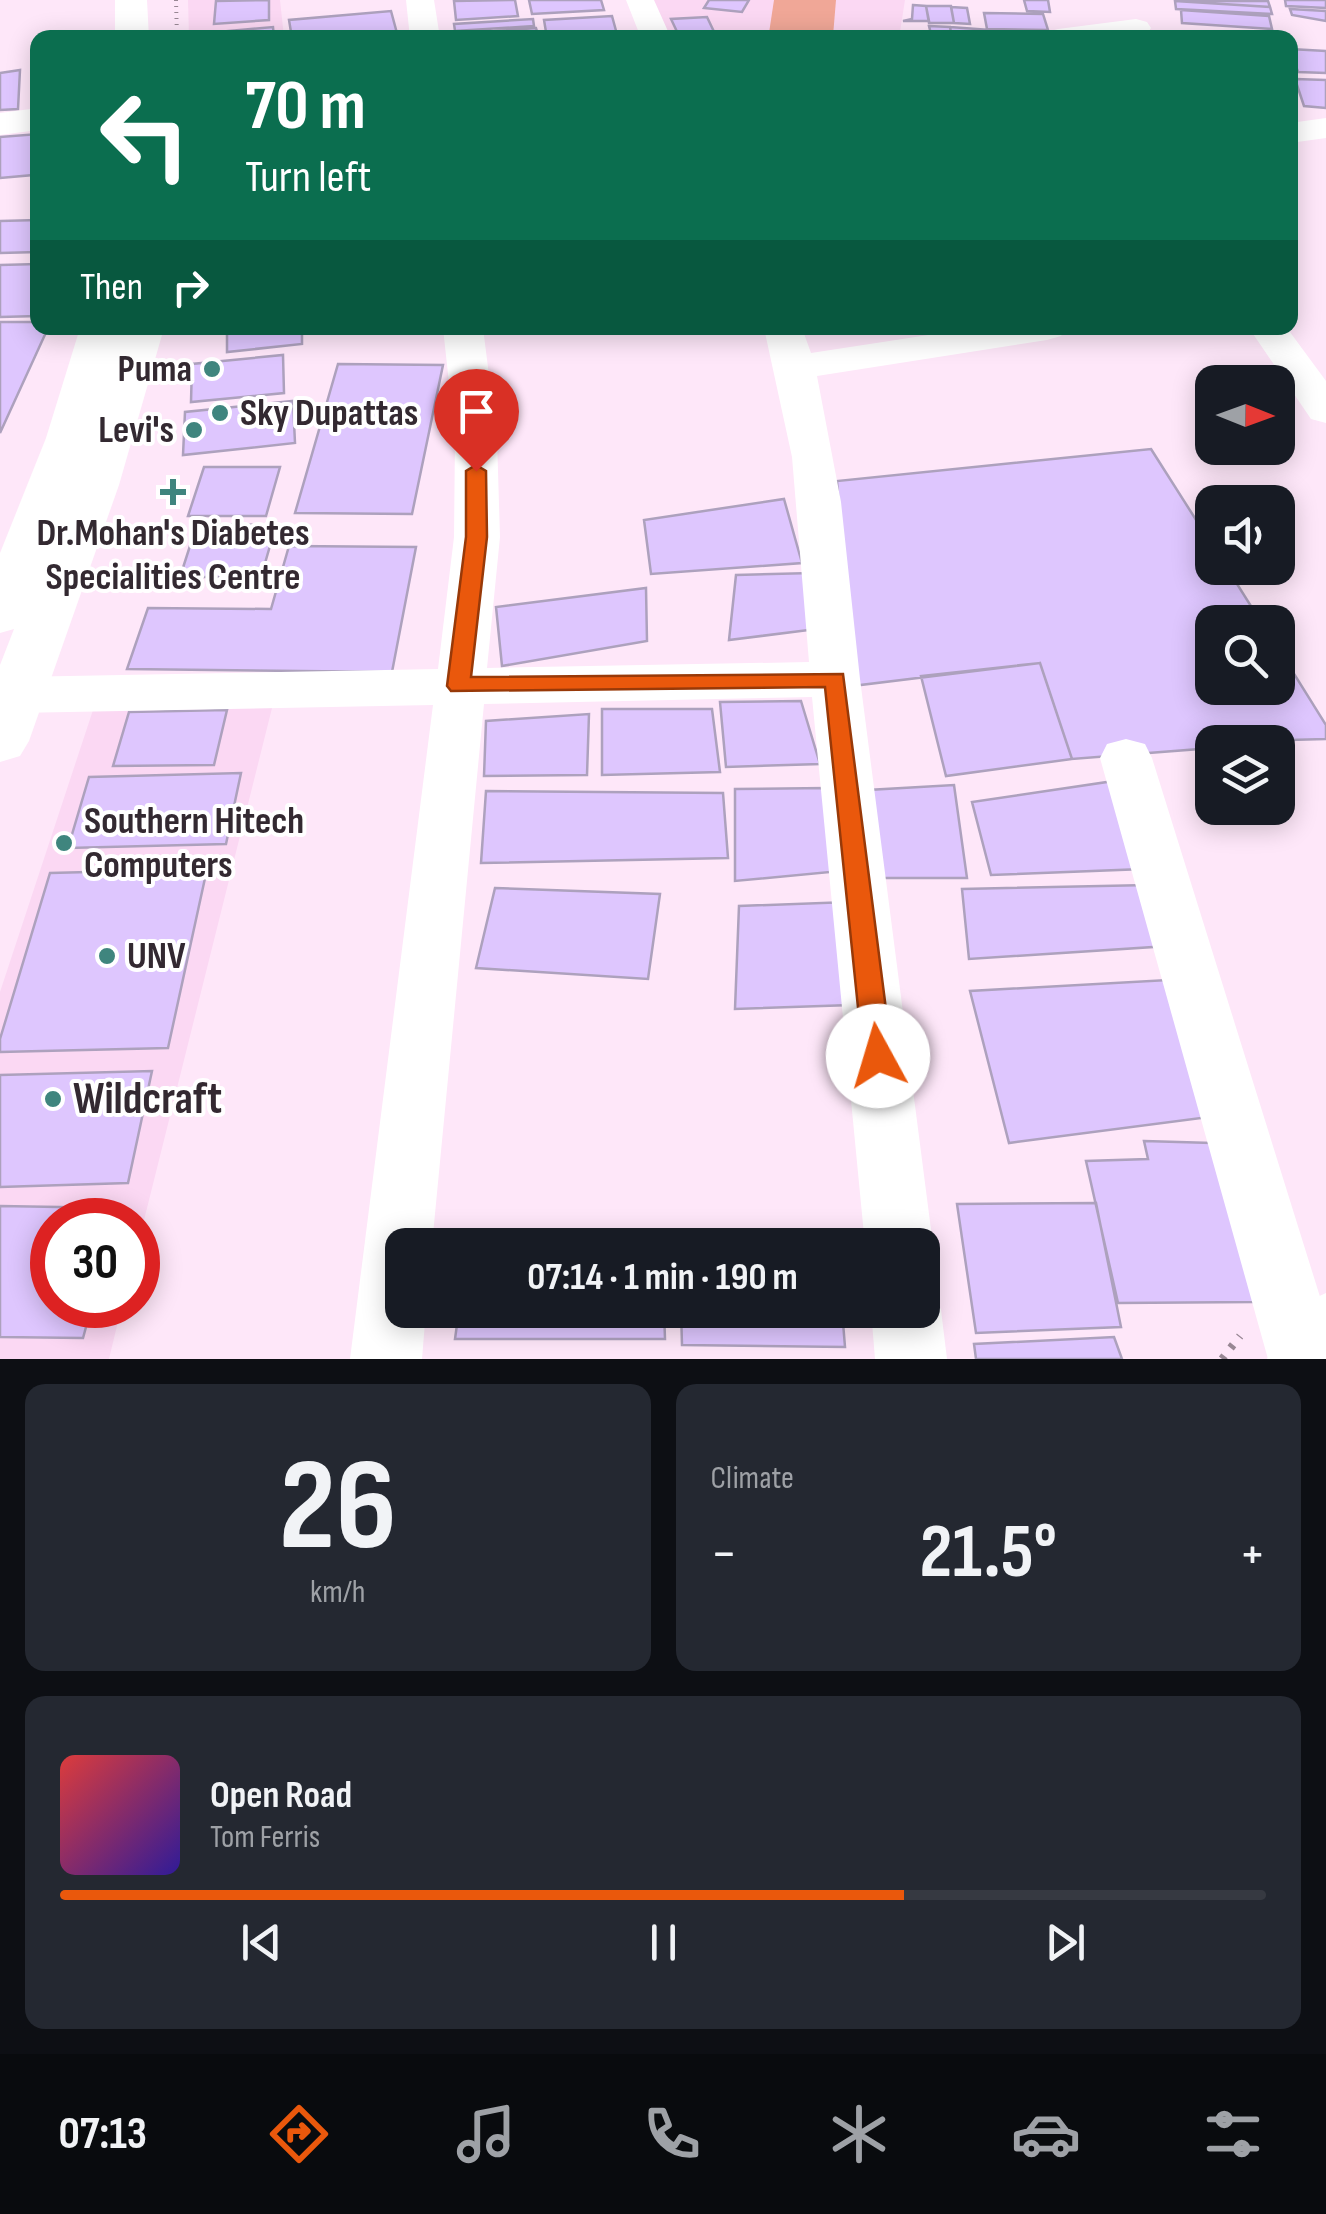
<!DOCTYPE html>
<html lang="en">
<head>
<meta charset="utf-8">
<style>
	body { margin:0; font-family:"Sofia Sans Condensed",sans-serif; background:#242831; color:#f1f3f6; height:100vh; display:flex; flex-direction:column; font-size:38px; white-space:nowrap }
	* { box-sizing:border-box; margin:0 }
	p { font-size:32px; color:#9ea1a6 }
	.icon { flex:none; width:55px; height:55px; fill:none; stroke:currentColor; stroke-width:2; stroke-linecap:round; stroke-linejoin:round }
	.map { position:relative; height:1359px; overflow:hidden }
	.details { display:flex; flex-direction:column; gap:25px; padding:25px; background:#0d0f14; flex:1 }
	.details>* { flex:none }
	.top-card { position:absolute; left:30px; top:30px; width:1268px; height:305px; border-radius:20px; box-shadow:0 5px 25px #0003; background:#0b6e4f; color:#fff; overflow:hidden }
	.needle { width:65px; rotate:91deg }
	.controls { position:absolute; left:1195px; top:365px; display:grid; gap:20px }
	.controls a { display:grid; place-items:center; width:100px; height:100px; border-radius:20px; background:#171b24; box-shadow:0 5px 25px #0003; font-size:50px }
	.speed { position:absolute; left:30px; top:1198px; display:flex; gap:20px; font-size:50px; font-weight:700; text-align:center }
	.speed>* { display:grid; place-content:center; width:130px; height:130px; border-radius:50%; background:#171b24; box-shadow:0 5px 25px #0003; line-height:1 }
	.speed .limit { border:15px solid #d22; background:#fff; color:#111 }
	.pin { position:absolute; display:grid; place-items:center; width:85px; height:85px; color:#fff; margin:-102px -42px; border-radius:50% 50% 50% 0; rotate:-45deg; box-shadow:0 0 10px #0007 }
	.pin .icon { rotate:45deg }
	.me { position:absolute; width:110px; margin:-55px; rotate:354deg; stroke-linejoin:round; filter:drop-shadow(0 0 8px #0008) }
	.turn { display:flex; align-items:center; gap:35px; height:210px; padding:0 50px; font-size:45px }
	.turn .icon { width:130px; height:130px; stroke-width:2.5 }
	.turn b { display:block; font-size:70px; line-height:85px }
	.then { display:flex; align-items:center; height:95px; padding:0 50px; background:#0003; gap:20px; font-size:38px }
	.big { font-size:75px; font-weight:700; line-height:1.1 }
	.details .widget { flex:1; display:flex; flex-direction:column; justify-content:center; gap:15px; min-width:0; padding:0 35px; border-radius:20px; background:#242831 }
	.details .dial { align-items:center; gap:0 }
	.dial b { font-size:130px; line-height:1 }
	.song { display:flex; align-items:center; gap:30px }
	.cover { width:120px; height:120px; border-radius:15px; background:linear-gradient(135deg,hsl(0 70% 55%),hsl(250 70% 35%)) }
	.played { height:10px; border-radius:5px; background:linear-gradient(90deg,#ea580c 70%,#363941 70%) }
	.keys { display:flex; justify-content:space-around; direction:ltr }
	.heat { display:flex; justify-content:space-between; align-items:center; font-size:55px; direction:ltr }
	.details .tiles { flex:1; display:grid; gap:25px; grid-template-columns:1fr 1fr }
	.widget:last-child { grid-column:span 2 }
	.trip { position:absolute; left:385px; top:1228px; width:555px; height:100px; border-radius:20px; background:#171b24; box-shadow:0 5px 25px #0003; font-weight:700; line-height:100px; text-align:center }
	.menu { display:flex; height:160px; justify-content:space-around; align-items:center; background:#090b0e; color:#9ea1a6 }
	.menu .icon { width:70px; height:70px }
	.menu .selected { color:#ea580c }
	.menu b { font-size:45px; color:#f1f3f6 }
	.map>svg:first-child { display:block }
	.built { fill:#fbd8f3 }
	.green { fill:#f0a797 }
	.building { fill:#dec6fe; stroke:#ada1bd; stroke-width:2.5 }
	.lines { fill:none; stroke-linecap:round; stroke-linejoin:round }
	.path-far1 { stroke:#988794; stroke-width:4; stroke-dasharray:1 5; stroke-linecap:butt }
	.path { stroke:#988794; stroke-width:8; stroke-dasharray:4 10; stroke-linecap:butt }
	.minor { fill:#fff; fill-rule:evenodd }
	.tertiary { fill:#fff; fill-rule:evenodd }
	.secondary { fill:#fff; fill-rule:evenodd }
	.primary { fill:#fff; fill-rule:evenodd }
	.route { fill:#ea580c; stroke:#983908; stroke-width:2.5 }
	.poi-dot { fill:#3f857e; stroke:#fff; stroke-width:4 }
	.labels { text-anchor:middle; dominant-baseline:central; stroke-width:8; stroke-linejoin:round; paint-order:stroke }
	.poi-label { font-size:38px; font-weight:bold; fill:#332931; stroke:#fff; text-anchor:start }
	.near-poi-label { font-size:45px; font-weight:bold; fill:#332931; stroke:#fff; text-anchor:start }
</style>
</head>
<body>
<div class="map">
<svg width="1326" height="1359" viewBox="0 0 1326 1359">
	<rect width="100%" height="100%" fill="#fee7f9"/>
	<path class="built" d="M188 0H280L284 37H189Z
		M650 0H905L899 38 666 37Z
		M274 700 138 1244V1220H52V1305H122L109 1359H0V992L95 704Z"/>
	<path class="green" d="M774 0H836L833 36 769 33Z"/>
	<path class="building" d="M269 0V20L214 24 216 1Z
		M515 0 518 16 456 20 454 1Z
		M529 0H601L604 10 532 14Z
		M709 0H749L742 12 704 8Z
		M1024 0H1048L1050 12 1027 11Z
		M1285 0H1326V8L1286 6Z
		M1175 1 1270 7 1272 14 1176 9Z
		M1175 1H1268L1270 7Z
		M913 5 926 6 929 21H903L912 19Z
		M926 6H951L954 23H929Z
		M951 7 967 8 970 24 954 23Z
		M1290 9 1326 11V21L1292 15Z
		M1181 10 1269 16 1272 29 1182 23Z
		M391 11 398 37 292 38 289 20Z
		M984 13 1043 14 1048 30 987 29Z
		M612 16 618 38H547L544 20Z
		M707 17 717 38H680L671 19Z
		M533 19 534 26 455 31 454 24Z
		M929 26 950 27 952 38H932Z
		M273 27 274 38H197V34Z
		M950 27 1003 31 1005 38H952Z
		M536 28 539 38H460L459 34Z
		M1290 49 1326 51V73L1298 72Z
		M20 70 18 109 0 110V73Z
		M1295 79 1326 80V108L1304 106Z
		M38 134 33 175 0 178V137Z
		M38 220V252L0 253V221Z
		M38 264V316L0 317V265Z
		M0 322H38V328H48L0 433Z
		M227 328H302V344L227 352Z
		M283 355 284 393 191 402 192 364Z
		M338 364 443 365 412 514 295 513Z
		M293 401 295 443 183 455 185 412Z
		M1151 449 1212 545V568H1227L1261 622H1212V688H1278V648L1326 725V739L1212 742V748L1072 759 1040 663 852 686 837 481Z
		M204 467H280L266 516H188Z
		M784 499 802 563 651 574 644 520Z
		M197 524 276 525 261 577H180Z
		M289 546 416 547 392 672 127 669 148 608 271 609Z
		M812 573 817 629 729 640 736 575Z
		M646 588 647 641 502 666 496 607Z
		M1040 663 1072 759 946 776 921 676Z
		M801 701 820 764 726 767 720 702Z
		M602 709H712L720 772 602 775Z
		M227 710 214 765 113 766 129 712Z
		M589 714 587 775 484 776 486 721Z
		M241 773 226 844 68 848 89 777Z
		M1114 781 1143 869 991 875 972 802Z
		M954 785 967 878H874L868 790Z
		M826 788 841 871 735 881V789Z
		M486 791 723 793 728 858 481 863Z
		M207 869 168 1048 0 1052V1039L50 873Z
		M1149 885 1168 946 969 959 962 889Z
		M495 888 660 894 648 979 476 968Z
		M848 902 851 1005 735 1009 739 906Z
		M1168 980 1209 1117 1009 1143 970 991Z
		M152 1071 128 1183 0 1187V1075Z
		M1144 1141 1212 1143 1254 1302 1118 1303 1086 1161 1148 1159Z
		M1096 1203 1121 1327 976 1333 957 1204Z
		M0 1206 118 1208 115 1220H52V1305H92L83 1338 0 1337Z
		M680 1236 835 1237V1245H680Z
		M459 1310H664L665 1339H455Z
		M681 1310H842L845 1347 682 1345Z
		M1114 1337 1122 1359H976L974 1344Z"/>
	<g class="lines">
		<path class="path-far1" d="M176 0 177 38"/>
		<path class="path" d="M1222 1359 1240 1336"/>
		<path class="minor" d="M406 0H434L440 38H410Z
			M626 0H654L671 38H641Z
			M1136 19 1147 22 1151 28 1147 34 1043 38 1047 32 1058 29Z
			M1326 118V138L1290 143V123Z
			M443 328H483L497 438 500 537 487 668 809 662 792 457 764 328H802L811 353 974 328H1067L1061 336 1047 340 817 376 841 502 860 679 933 1245 923 1268 922 1245H865L812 697 484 704 432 1245H402V1310H426L422 1359H350L433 705 15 713 0 709V681L15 677 438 669 454 537 455 438Z
			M1249 328H1287L1326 381V423L1311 419Z
			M1126 739 1145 744 1152 758 1326 1316V1359H1268L1100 758 1107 744Z
			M922 1283 931 1286 941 1310 947 1359H875L871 1310H922Z"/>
		<path class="tertiary" d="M38 108V130L0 135V113Z"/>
		<path class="secondary" d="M1326 1293V1359H1267C1282 1324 1290 1308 1326 1293Z"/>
		<path class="primary" d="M115 0H147L149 38H115Z
			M80 328H164L119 485 29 741 20 756 0 762V665L14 629 0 633V553L46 438Z"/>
	</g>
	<path class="route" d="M476 465 486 471 487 537 471 677 843 674 892 1056 887 1065 878 1069 868 1065 863 1056 825 687 451 691 447 686 466 537V471Z"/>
	<g class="poi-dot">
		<circle cx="212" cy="369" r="10"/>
		<circle cx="220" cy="413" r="10"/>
		<circle cx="194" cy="430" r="10"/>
		<path d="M168 477h10v10h10v10h-10v10h-10v-10h-10v-10h10z"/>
		<circle cx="64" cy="843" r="10"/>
		<circle cx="107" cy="956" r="10"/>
		<circle cx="53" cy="1099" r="10"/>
	</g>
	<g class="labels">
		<g class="poi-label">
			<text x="192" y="369" text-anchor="end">Puma</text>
			<text x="240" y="413">Sky Dupattas</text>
			<text x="174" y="430" text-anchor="end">Levi's</text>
			<text x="173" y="533" text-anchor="middle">Dr.Mohan's Diabetes<tspan x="173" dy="44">Specialities Centre</tspan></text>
			<text x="84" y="821">Southern Hitech<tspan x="84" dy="44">Computers</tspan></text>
			<text x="127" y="956">UNV</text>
		</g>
		<g class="near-poi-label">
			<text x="73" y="1099">Wildcraft</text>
		</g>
	</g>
</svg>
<div class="controls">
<a><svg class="needle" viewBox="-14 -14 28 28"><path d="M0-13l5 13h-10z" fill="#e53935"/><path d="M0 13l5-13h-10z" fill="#9ea1a6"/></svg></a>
<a><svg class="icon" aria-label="sound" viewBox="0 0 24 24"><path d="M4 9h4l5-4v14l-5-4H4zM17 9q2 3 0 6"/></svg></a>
<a><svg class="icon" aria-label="search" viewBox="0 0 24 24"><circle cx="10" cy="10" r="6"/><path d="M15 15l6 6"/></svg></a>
<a><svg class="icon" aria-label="layers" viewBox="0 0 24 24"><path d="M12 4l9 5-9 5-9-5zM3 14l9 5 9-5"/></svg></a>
</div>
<div class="speed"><div class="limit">30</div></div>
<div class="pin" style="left:476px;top:471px;background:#d93025"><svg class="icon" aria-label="arrive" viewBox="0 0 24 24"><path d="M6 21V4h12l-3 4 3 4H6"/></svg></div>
<svg class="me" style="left:878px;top:1056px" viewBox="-20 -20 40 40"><circle r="19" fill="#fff"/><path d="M0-13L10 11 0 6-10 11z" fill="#ea580c"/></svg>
<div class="trip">07:14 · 1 min · 190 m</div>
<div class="top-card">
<div class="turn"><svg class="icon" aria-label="left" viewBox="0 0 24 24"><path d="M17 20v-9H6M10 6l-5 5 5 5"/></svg><div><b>70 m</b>Turn left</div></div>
<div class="then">Then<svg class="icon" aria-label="right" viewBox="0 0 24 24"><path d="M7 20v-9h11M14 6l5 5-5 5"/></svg></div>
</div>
</div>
<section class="details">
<div class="tiles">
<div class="widget dial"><b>26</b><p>km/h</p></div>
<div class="widget"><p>Climate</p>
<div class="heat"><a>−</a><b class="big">21.5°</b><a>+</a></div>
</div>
<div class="widget">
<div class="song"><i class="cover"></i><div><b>Open Road</b><p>Tom Ferris</p></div></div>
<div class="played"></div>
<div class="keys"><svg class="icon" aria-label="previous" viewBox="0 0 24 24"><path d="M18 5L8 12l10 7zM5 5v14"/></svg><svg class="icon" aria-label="pause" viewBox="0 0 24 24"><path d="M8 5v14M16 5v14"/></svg><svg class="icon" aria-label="next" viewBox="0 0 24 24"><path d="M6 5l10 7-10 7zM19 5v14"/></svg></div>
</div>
</div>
</section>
<nav class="menu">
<b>07:13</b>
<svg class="icon selected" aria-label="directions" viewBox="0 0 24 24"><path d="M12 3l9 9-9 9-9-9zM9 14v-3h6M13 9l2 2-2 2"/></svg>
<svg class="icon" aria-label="music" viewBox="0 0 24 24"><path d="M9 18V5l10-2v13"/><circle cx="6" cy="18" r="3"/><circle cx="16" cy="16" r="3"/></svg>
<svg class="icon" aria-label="phone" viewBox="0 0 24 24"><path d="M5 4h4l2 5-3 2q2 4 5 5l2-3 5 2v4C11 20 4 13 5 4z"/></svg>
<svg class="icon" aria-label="climate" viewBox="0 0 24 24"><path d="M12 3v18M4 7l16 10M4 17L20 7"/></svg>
<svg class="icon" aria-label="car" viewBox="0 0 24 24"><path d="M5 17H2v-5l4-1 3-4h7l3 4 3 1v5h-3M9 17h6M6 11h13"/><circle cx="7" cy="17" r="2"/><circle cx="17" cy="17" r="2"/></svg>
<svg class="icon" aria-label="filters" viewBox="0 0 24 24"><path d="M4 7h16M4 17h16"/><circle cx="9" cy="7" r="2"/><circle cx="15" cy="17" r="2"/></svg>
</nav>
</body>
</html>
